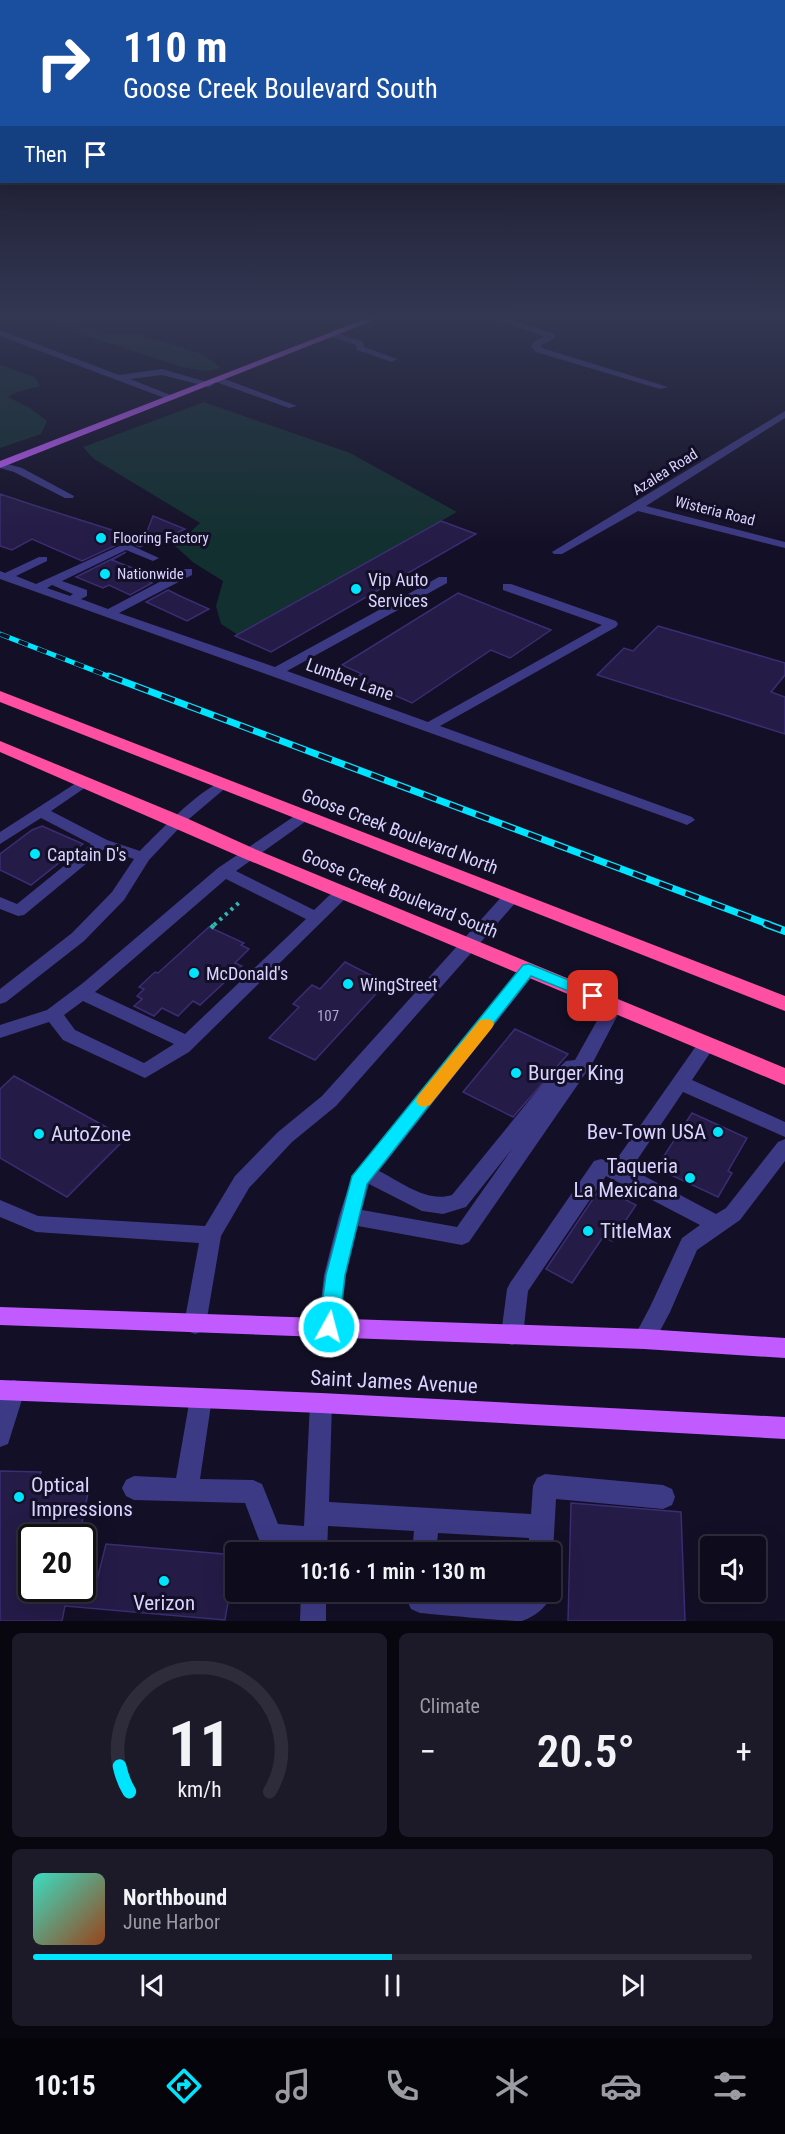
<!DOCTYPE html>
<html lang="en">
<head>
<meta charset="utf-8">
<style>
	body { margin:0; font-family:"Roboto Condensed",sans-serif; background:#1c1929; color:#f1f3f6; height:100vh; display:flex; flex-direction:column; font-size:22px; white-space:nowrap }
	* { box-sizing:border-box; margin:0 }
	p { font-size:20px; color:#9b9ba3 }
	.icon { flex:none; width:33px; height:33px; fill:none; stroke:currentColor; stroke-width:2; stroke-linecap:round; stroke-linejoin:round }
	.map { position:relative; height:1621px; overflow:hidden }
	.sheet { display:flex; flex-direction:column; gap:12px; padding:12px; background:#08060f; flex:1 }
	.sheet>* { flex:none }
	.hud { position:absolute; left:0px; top:0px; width:786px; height:183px; box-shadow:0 6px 24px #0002,0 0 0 2px #2e2b3b; background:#1a4fa0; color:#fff; overflow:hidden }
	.fabs { position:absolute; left:700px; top:1536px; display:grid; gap:12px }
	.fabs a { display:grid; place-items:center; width:66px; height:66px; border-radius:6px; background:#0e0b1c; box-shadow:0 6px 24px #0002,0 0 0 2px #2e2b3b; font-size:30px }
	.speed { position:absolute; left:18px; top:1524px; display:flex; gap:12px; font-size:30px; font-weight:700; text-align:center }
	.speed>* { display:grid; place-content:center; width:78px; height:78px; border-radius:50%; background:#0e0b1c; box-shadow:0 6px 24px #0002,0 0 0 2px #2e2b3b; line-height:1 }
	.speed .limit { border:3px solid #111; border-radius:9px; background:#fff; color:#111 }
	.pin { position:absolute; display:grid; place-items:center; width:51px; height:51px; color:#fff; margin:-26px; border-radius:12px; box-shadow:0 3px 9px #0006 }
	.me { position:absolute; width:66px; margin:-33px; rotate:7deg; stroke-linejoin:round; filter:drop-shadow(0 0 4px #0008) }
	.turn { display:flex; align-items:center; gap:21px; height:126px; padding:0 24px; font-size:27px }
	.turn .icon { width:78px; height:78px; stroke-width:2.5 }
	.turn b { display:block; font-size:42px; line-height:51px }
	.then { display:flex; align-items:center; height:57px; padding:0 24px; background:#0003; gap:12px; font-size:22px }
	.big { font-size:45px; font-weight:600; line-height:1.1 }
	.sheet .tile { flex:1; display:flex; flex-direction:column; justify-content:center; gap:9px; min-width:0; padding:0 21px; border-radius:9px; background:#1c1929 }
	.sheet .dial { align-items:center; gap:0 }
	.dial svg { height:156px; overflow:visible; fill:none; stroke:#2e2b3b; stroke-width:7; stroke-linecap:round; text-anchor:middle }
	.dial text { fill:#f1f3f6; stroke:none }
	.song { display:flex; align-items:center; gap:18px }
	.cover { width:72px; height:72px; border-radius:9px; background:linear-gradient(135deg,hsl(170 70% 55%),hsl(20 70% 35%)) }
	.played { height:6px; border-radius:3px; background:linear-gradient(90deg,#00e5ff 50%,#2e2b3b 50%) }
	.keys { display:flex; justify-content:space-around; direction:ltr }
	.heat { display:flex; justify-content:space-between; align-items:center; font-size:33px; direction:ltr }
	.sheet .tiles { flex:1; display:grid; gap:12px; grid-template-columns:1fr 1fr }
	.tile:last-child { grid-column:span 2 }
	.trip { position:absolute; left:225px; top:1542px; width:336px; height:60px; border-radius:6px; background:#0e0b1c; box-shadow:0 6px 24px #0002,0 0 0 2px #2e2b3b; font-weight:600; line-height:60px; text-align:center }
	.tabs { display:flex; height:96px; justify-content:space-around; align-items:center; background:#06040b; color:#9b9ba3 }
	.tabs .icon { width:42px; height:42px }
	.tabs .current { color:#00e5ff }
	.tabs b { font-size:27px; color:#f1f3f6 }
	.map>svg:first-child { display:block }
	.green { fill:#12302f }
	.building { fill:#241b47; stroke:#3b2d73; stroke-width:1.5 }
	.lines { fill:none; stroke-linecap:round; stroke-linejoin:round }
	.path-far1 { stroke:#2fb8b0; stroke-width:4; stroke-dasharray:3 4.5; stroke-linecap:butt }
	.path { stroke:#2fb8b0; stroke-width:4.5; stroke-dasharray:4 5; stroke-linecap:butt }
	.minor { fill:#3d3a85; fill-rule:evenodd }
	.major { fill:#c25bff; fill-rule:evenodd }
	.highway { fill:#ff4fa3; fill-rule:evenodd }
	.rail-far2-casing { stroke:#00e5ff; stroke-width:5 }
	.rail-far1-casing { stroke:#00e5ff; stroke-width:7 }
	.rail-casing { stroke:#00e5ff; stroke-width:8 }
	.rail-far2 { stroke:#130f26; stroke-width:4; stroke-dasharray:10; stroke-linecap:butt }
	.rail-far1 { stroke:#130f26; stroke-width:4.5; stroke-dasharray:14; stroke-linecap:butt }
	.rail { stroke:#130f26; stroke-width:5; stroke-dasharray:16; stroke-linecap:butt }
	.route { fill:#00e5ff; stroke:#0095a6; stroke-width:1.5 }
	.slow { fill:#f59e0b }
	.poi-dot { fill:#00e5ff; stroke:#130f26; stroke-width:2 }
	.labels { text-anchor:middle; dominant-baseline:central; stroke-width:6; stroke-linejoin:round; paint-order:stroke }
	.far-street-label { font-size:15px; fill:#d9d4ff; stroke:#130f26 }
	.far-poi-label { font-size:15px; fill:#d9d4ff; stroke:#130f26; text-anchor:start }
	.number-label { font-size:15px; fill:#aca6d1 }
	.poi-label { font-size:18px; fill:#d9d4ff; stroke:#130f26; text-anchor:start }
	.street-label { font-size:18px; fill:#d9d4ff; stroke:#130f26 }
	.near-poi-label { font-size:21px; fill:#d9d4ff; stroke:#130f26; text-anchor:start }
	.near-street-label { font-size:21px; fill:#d9d4ff; stroke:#130f26 }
</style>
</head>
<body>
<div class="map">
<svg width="785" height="1621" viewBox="0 0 785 1621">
	<rect width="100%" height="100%" fill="#130f26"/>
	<path class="green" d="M35 319H58L106 335 136 333 202 354 221 368 206 371 182 367Z
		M0 365 35 377 40 386 17 392 8 397 30 408 47 421 41 434 0 448Z
		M204 402 350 453 457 512 238 635 221 624 216 606 223 581 194 563 175 546 200 523 94 459 83 447Z"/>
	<path class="building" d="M0 494 33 505 150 542 140 547 125 541 82 561 32 539 12 550 0 546Z
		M153 516 185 529 162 540 146 534Z
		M441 521 476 534 271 652 235 636Z
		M126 552 112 560 138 570 132 573 152 583 130 595 109 585 103 588 76 577Z
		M168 590 180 596 209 609 187 621 146 602Z
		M458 593 551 630 510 658 491 650 412 703 355 678 362 674 342 665Z
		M658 626 785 663V675L771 692 785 697V734L597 675 624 648 633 651Z
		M42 826 83 844 31 885 0 870V854L32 830Z
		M209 927 244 943 241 945 249 949 235 963 242 966 200 1005 193 1001 178 1016 162 1008 154 1016 134 1006 142 999 137 996 144 989 139 987 155 972 158 973Z
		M345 962 386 983 315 1060 269 1038 299 1007 293 1004 312 985 320 989Z
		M515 1029 568 1054 513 1117 463 1092Z
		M14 1076 126 1138 67 1197 0 1158V1089Z
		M692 1113 747 1138 728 1171 732 1173 718 1197 656 1168Z
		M601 1187 636 1205 612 1241 603 1237 572 1283 546 1269Z
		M0 1471 41 1472 38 1481 90 1483 79 1538H32V1588H95L106 1544 236 1555 225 1620 65 1606 62 1621H0Z
		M571 1503 681 1512 685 1621H568Z"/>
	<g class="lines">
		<path class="path-far1" d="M214 925 242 900"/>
		<path class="path" d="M211 928 215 924"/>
		<path class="minor" d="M493 319H507L555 334V338L541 345 542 348 668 387 660 389 536 352 531 347 535 341 544 336Z
			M0 330 119 375 162 369 214 384 209 387 162 375 130 379 178 398 170 400 0 336Z
			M334 332 363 342 364 347 397 359 392 362 357 350 356 345 331 337V333Z
			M216 378H222L297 406 289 408 216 382Z
			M785 411V418L646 506 785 542V548L638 511 562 554H554L552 552Z
			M0 462 22 468 74 496 73 498H65L14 472 0 468Z
			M126 543 159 558 153 561 126 550 62 581 87 590V596L81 599 108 609 184 569H192V575L119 613 275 667 439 577H447V583L287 671 428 722 602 625 503 590V584H511L616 621 618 624 616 627 440 726 692 817 695 820 687 825 682 823 0 579V571L5 573 39 557H47V561L16 576 36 584ZM52 585 73 594 70 596 47 588Z
			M84 778 89 779 91 782 89 785 51 811 107 840 140 851C154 837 210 778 227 782L229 785 183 824 149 860 124 900 84 941 6 1002 0 1004V989L72 933 112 892 134 859 104 849 24 915 18 916 0 909V897L17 904 91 844 41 818 0 844V832Z
			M304 811 312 816 309 819 236 871 314 910C324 901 336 885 350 888L352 892 189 1052 145 1078 63 1040 49 1022 0 1038V1025L47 1010 83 983 218 868 299 813ZM226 879 306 919 185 1034 95 992ZM83 1001 174 1044 144 1063 75 1030 64 1015Z
			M511 892 517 893 519 897 517 901 336 1106 292 1142 249 1188 221 1236 206 1324 203 1331 195 1334 187 1331 184 1324 199 1243 36 1232 0 1217V1200L38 1216 205 1226 235 1176 278 1132 322 1096 505 893Z
			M529 963 535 965 538 969 535 973 379 1171C401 1182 427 1203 452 1195L545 1081 566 1061 575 1060 608 1001 614 999 620 1001 623 1005 592 1064 469 1242 462 1245 358 1226 346 1275 340 1327 337 1334 329 1337 321 1334 318 1327 324 1275 339 1216 352 1176 523 965ZM512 1149 457 1227 362 1210 369 1184 422 1211 443 1214 466 1207Z
			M707 1037 713 1039 716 1044 692 1080 785 1122V1137L683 1092 631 1169 716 1214 726 1208 778 1142 785 1139V1161L740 1220 697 1250 670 1312 652 1346 644 1349 636 1346 633 1339 650 1307 682 1238 700 1225 606 1176 528 1291 523 1335 520 1342 512 1345 504 1342 501 1335 507 1289 510 1283 594 1161 601 1159 614 1163 701 1039Z
			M14 1380 22 1383 25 1390 8 1444 0 1447V1399L6 1383Z
			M201 1388 209 1391 212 1398 200 1479 253 1480 262 1484 278 1524 304 1526 310 1403 313 1396 321 1393 329 1396 332 1403 329 1502 531 1514 533 1486 537 1478 545 1474 663 1485 672 1489 675 1497 672 1505 663 1509 556 1499 553 1552 550 1559V1552H529V1538L438 1533 436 1552H412L414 1531 328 1526 327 1552H303V1550L270 1548 261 1545 245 1503 134 1500 126 1496 122 1488 126 1480 134 1476 176 1478 190 1398 193 1391Z
			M550 1589C554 1603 535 1617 522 1621 504 1621 442 1615 420 1613L411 1609 407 1600 409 1592H467L516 1596 522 1592H550Z
			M301 1592H326V1621H300Z"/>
		<path class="major" d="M365 319H377L0 468V461Z
			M0 1307 644 1329 785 1338V1358L644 1349 0 1325Z
			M0 1380 321 1393 785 1417V1439L321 1413 0 1400Z"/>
		<path class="highway" d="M0 691 785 996V1011L0 702Z
			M0 741 184 817 257 850 785 1068V1085L243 858 0 752Z"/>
		<g class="rail-far2-casing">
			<path id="rail-far2" d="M0 634 113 678"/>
		</g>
		<g class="rail-far1-casing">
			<path id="rail-far1" d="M109 676 770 925"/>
		</g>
		<g class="rail-casing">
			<path id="rail" d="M766 924 785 931"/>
		</g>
		<use href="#rail-far2" class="rail-far2"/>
		<use href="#rail-far1" class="rail-far1"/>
		<use href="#rail" class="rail"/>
	</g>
	<linearGradient id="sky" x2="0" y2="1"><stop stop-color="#0a0815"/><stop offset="0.58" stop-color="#333752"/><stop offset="1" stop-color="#333752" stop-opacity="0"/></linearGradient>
	<rect width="785" height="546" fill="url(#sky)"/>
	<path class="route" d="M529 964 598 992 601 996 598 1000 593 1001 531 976 367 1184 345 1275 339 1327 336 1334 329 1336 322 1334 319 1327 326 1275 352 1176 523 965Z"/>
	<path class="slow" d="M486 1019 492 1020 494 1024 492 1028 430 1105 424 1107 418 1105 416 1101 418 1096 480 1020Z"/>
	<g class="poi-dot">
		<circle cx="101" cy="538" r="6"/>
		<circle cx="105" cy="574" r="6"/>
		<circle cx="356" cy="589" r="6"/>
		<circle cx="35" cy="854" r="6"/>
		<circle cx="194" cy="973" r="6"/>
		<circle cx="348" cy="984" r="6"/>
		<circle cx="516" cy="1073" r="6"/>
		<circle cx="718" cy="1132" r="6"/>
		<circle cx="39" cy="1134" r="6"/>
		<circle cx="690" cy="1178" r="6"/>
		<circle cx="588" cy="1231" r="6"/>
		<circle cx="19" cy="1497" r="6"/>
		<circle cx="164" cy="1581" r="6"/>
	</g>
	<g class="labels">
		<g class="far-street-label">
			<text transform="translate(665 472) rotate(-32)">Azalea Road</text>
			<text transform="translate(715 511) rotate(14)">Wisteria Road</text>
		</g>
		<g class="far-poi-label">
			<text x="113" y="538">Flooring Factory</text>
			<text x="117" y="574">Nationwide</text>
		</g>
		<g class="number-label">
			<text x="328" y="1016">107</text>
		</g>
		<g class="poi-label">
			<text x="368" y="579">Vip Auto<tspan x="368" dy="21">Services</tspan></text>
			<text x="47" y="854">Captain D's</text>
			<text x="206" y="973">McDonald's</text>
			<text x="360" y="984">WingStreet</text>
		</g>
		<g class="street-label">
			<text transform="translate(350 679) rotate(20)">Lumber Lane</text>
			<text transform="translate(400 831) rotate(21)">Goose Creek Boulevard North</text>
			<text transform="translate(400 893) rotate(22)">Goose Creek Boulevard South</text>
		</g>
		<g class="near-poi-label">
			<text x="528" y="1073">Burger King</text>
			<text x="706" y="1132" text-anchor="end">Bev-Town USA</text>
			<text x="51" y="1134">AutoZone</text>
			<text x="678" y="1166" text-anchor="end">Taqueria<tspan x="678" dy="24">La Mexicana</tspan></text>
			<text x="600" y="1231">TitleMax</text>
			<text x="31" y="1485">Optical<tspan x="31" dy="24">Impressions</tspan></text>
			<text x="164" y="1603" text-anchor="middle">Verizon</text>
		</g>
		<g class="near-street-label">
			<text transform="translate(394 1382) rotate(3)">Saint James Avenue</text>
		</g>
	</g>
</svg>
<div class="fabs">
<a><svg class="icon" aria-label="sound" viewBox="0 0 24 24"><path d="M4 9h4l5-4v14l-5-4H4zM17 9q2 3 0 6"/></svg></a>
</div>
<div class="speed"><div class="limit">20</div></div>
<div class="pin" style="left:593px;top:996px;background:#d93025"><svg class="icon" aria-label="arrive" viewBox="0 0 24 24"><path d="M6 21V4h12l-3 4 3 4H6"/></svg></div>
<svg class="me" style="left:329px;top:1327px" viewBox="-20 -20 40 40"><circle r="17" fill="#00e5ff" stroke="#fff" stroke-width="3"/><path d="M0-11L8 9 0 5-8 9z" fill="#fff"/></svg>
<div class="trip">10:16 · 1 min · 130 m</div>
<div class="hud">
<div class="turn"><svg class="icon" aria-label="right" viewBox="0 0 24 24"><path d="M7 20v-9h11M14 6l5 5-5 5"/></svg><div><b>110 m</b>Goose Creek Boulevard South</div></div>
<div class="then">Then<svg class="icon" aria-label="arrive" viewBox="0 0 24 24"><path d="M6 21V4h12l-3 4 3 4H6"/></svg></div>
</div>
</div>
<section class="sheet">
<div class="tiles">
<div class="tile dial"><svg viewBox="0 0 100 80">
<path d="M14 69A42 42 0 1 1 86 69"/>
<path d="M14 69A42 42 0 0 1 9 56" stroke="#00e5ff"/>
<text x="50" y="56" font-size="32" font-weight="700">11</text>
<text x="50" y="72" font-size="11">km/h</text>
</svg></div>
<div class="tile"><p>Climate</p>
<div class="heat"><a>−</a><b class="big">20.5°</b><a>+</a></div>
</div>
<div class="tile">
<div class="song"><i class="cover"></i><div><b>Northbound</b><p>June Harbor</p></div></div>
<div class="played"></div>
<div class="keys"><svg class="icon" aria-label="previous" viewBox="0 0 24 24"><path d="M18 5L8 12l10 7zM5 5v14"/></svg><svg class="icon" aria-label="pause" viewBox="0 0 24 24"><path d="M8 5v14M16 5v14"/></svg><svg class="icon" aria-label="next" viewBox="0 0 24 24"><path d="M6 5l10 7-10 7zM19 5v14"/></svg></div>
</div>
</div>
</section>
<nav class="tabs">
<b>10:15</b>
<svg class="icon current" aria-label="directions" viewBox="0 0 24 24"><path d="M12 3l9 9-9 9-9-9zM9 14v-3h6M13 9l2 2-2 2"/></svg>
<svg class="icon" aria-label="music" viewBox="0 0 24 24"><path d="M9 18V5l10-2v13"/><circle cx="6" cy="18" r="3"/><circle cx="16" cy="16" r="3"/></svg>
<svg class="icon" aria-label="phone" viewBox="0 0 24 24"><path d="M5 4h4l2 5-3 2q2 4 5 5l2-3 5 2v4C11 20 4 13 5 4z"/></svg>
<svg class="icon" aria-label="climate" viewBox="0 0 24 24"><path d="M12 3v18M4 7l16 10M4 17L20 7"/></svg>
<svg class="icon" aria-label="car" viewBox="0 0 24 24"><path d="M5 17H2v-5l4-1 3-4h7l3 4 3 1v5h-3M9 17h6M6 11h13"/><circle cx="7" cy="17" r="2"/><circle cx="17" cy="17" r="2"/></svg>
<svg class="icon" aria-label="filters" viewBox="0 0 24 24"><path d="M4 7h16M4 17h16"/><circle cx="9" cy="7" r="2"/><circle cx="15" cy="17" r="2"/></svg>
</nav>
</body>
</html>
